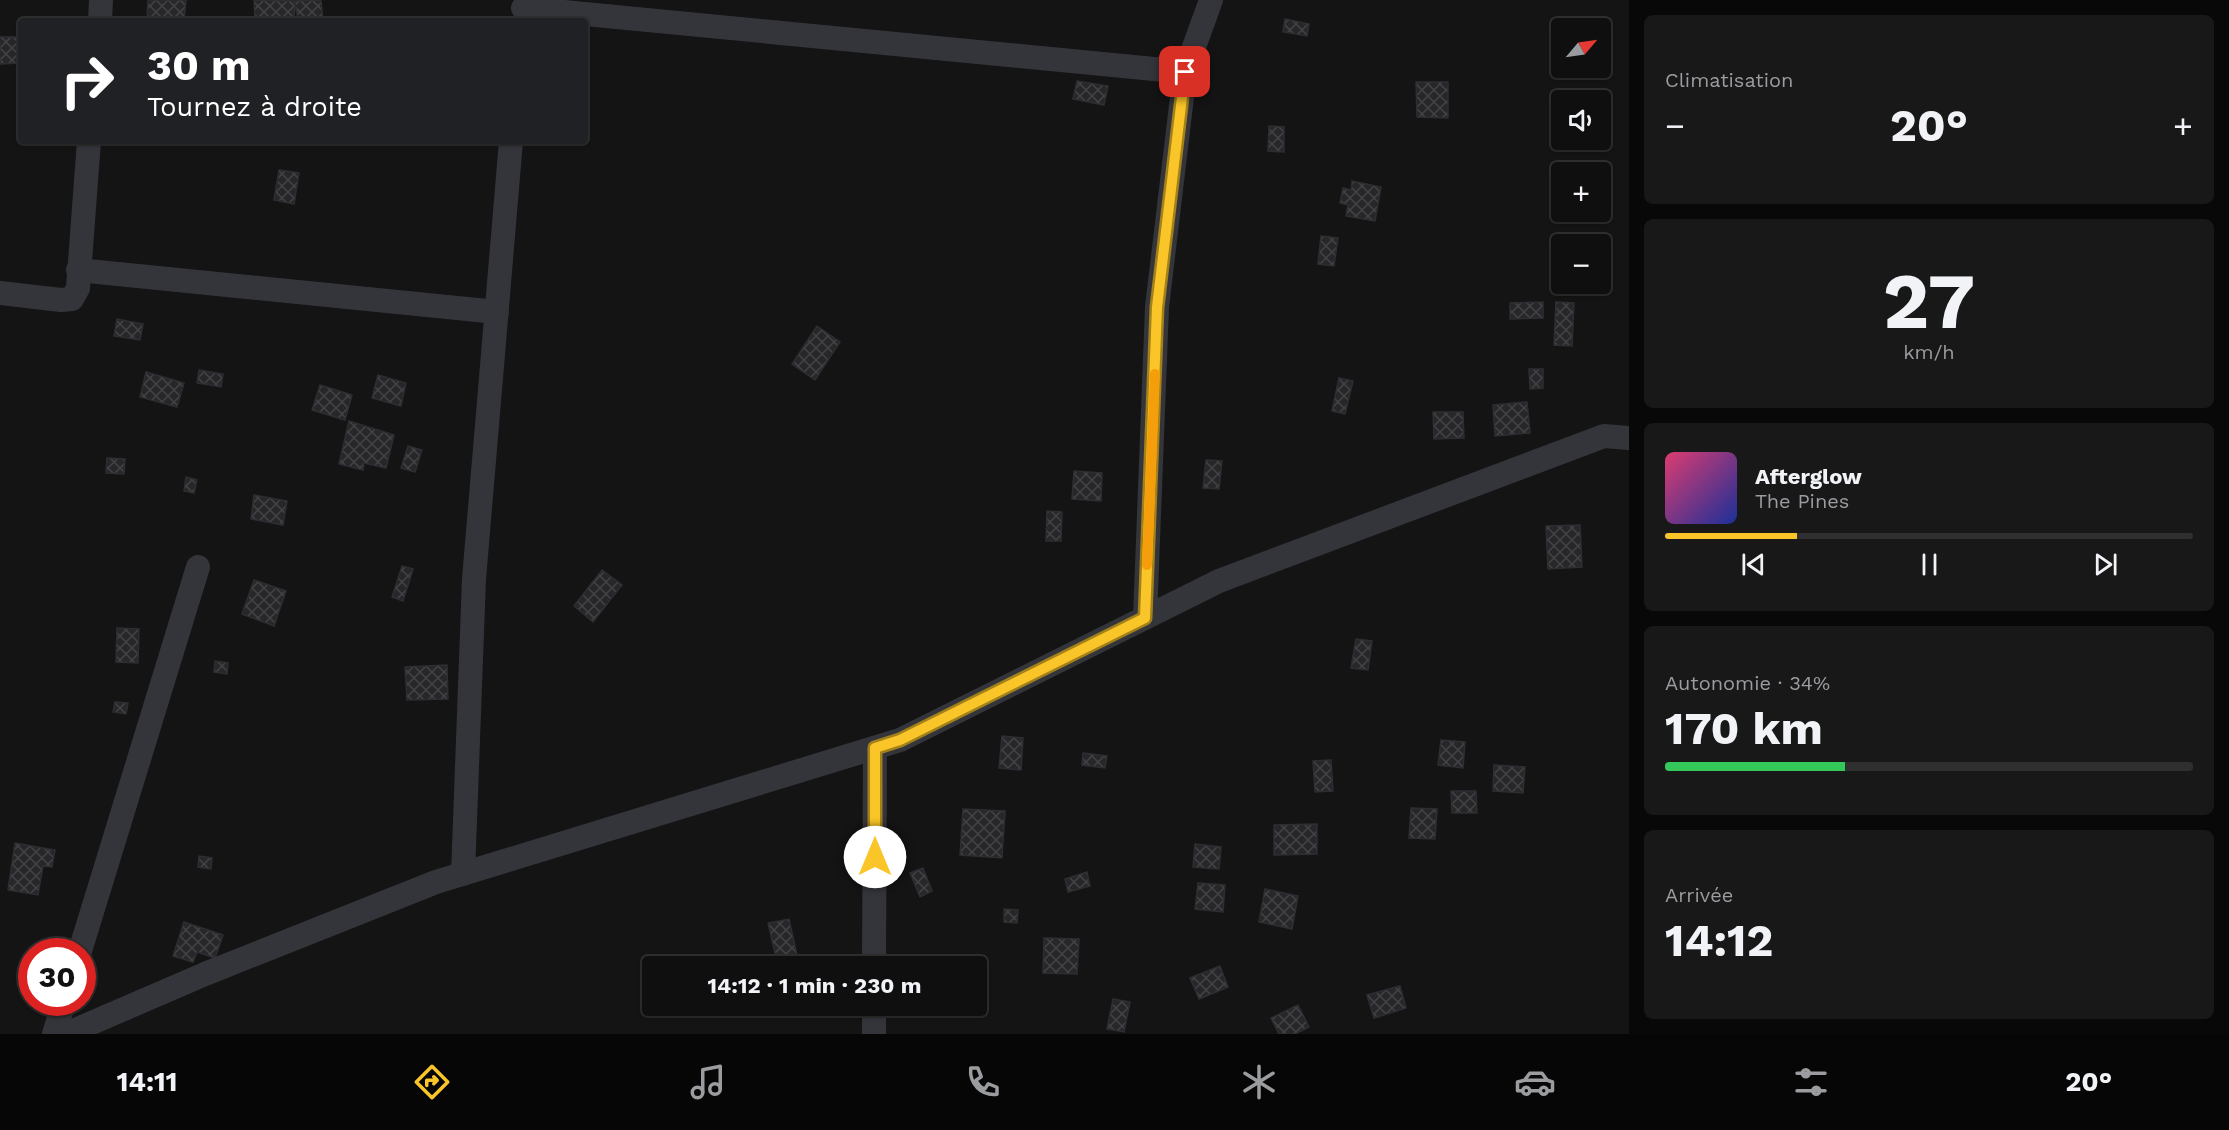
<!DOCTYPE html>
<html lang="fr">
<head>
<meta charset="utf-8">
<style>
	body { margin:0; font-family:"Work Sans",sans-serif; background:#181819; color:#f1f3f6; height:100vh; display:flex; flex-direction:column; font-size:22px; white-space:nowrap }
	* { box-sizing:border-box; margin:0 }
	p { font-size:20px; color:#9b9c9f }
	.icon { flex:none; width:33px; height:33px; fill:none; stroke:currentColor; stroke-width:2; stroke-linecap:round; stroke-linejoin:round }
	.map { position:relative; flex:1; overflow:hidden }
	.sheet { display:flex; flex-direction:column; gap:15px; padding:15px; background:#080809; width:600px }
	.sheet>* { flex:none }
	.top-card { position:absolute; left:18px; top:18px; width:570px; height:126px; border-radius:6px; box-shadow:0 2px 4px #0004,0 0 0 2px #2f2f30; background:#202124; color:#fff; overflow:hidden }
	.needle { width:39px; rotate:61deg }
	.buttons { position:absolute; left:1551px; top:18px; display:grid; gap:12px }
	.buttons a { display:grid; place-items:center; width:60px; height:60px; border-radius:6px; background:#0f0f10; box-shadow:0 2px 4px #0004,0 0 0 2px #2f2f30; font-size:30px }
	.speed { position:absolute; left:18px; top:938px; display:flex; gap:12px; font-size:30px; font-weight:700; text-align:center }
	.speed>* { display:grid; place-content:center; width:78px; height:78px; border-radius:50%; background:#0f0f10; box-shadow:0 2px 4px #0004,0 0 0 2px #2f2f30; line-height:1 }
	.speed .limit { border:9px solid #d22; background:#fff; color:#111 }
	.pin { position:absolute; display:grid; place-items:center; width:51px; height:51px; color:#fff; margin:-26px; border-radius:12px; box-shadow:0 3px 9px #0006 }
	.me { position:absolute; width:66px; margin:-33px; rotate:0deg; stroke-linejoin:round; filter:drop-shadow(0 0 4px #0008) }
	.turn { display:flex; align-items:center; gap:21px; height:126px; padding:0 30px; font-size:27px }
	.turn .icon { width:78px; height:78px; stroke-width:2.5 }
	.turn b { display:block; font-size:42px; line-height:51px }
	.big { font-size:45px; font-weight:700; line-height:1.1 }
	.sheet .card { flex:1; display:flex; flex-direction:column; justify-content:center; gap:9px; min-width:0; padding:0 21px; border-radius:9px; background:#181819 }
	.sheet .dial { align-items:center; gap:0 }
	.dial b { font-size:78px; line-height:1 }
	.song { display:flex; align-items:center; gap:18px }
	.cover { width:72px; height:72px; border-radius:9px; background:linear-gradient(135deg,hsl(340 70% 55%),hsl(230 70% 35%)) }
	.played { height:6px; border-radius:3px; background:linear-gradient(90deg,#f9c528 25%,#2f2f30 25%) }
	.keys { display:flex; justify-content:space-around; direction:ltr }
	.heat { display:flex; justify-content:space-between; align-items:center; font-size:33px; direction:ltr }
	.charge { height:9px; border-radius:4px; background:linear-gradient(90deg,#34c759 34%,#2f2f30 0) }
	.trip { position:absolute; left:642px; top:956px; width:345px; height:60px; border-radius:6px; background:#0f0f10; box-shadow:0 2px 4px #0004,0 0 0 2px #2f2f30; font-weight:700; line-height:60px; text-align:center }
	.tab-bar { display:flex; height:96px; justify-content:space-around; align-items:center; background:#060606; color:#9b9c9f }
	.tab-bar .icon { width:42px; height:42px }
	.tab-bar .active { color:#f9c528 }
	.tab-bar b { font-size:27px; color:#f1f3f6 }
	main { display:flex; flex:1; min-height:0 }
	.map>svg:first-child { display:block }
	.building { fill:url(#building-cross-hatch); stroke:#2e2d32; stroke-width:1.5 }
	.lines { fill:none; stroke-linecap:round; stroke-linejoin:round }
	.street { stroke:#34353b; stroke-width:24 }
	.route-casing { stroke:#a2801a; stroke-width:15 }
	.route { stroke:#f9c528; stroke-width:10 }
	.slow { stroke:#f59e0b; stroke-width:10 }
</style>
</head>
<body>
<main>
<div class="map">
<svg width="1629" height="1034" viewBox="0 0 1629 1034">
	<defs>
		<pattern id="building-cross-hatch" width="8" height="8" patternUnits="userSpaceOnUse" patternTransform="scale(1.5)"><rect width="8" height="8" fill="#272629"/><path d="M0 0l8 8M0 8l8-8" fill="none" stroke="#434346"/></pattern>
	</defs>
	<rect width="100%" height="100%" fill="#141415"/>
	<path class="building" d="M148 0H186L184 21H147Z
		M254 0 295 1 294 21H255Z
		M321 0 323 21H298L295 1Z
		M1285 19 1309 24 1307 36 1283 32Z
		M0 37H18L20 63 0 64Z
		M1077 81 1108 86 1104 105 1073 99Z
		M1416 82H1448V118L1417 117Z
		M1269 126 1284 127V152L1268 151Z
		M279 170 299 173 294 204 274 200Z
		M1352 181 1381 187 1375 221 1346 216 1348 205 1340 203 1343 188 1351 190Z
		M1321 236 1338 238 1334 266 1318 264Z
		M1543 302V318L1510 319V303Z
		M1556 302 1574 303 1572 346 1554 345Z
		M117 319 143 324 140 340 114 336Z
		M817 326 840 342 815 380 792 364Z
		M1529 369H1543V388L1530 389Z
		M199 370 223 374 221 387 197 383Z
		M146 372 184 383 177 407 140 397Z
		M378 375 406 383 401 406 372 398Z
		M1339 378 1353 381 1345 414 1332 411Z
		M320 385 352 395 345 420 312 410Z
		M1527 402 1530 433 1495 436 1493 405Z
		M1433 412H1463L1464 438 1434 439Z
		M349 421 394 435 386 468 364 463 363 470 339 464Z
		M408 446 422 450 415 472 401 468Z
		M107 458 125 459 124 474 106 473Z
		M1206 460 1222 461 1219 489 1203 488Z
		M1074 471 1102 473 1101 501 1072 499Z
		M186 477 197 480 194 493 184 491Z
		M254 495 287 501 283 525 251 519Z
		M1047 511 1062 512 1061 541H1046Z
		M1580 525 1582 567 1548 569 1546 526Z
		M402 566 413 569 403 601 392 597Z
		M602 570 622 585 593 622 574 606Z
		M254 580 286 591 274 626 242 614Z
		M117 628 139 629 138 663 116 662Z
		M1356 639 1372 641 1368 670 1351 668Z
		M215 661 228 663 227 674 214 672Z
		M447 665 448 699 407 700 405 667Z
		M115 702 128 703 126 714 113 712Z
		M1002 736 1023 738 1021 770 999 768Z
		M1441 740 1465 742 1463 768 1438 765Z
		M1083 753 1107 756 1105 768 1082 765Z
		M1331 760 1333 791 1315 792 1313 761Z
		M1494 765 1525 767 1523 793 1493 791Z
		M1451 791H1476L1477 813H1452Z
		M1411 808 1437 809 1435 839 1409 838Z
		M963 809 1005 811 1002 858 960 855Z
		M1317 824V854L1274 855V825Z
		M15 843 55 850 52 867 43 866 38 895 8 890Z
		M1195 844 1221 847 1219 869 1193 867Z
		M199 856 212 858 211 869 198 867Z
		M923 868 932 891 920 897 910 873Z
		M1087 872 1090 886 1068 892 1065 879Z
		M1198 883 1225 885 1223 912 1195 909Z
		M1265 889 1298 896 1292 929 1259 922Z
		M1004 909 1018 910 1017 923 1004 922Z
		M789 919 799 964 778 966 768 923Z
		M184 922 223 935 215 958 197 952 193 962 173 956Z
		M1044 938 1079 939 1077 974 1043 973Z
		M1220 966 1228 987 1199 999 1190 978Z
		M1400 986 1406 1008 1374 1018 1367 995Z
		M1113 999 1130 1002 1124 1032 1107 1029Z
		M1298 1005 1309 1027 1295 1034H1279L1271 1018Z"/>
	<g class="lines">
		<path class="street" d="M523 8 1185 72
			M100 21 101 0
			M78 270 497 312
			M0 293 61 300 72 299 78 288 89 141
			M1145 618 1157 307 1185 72 1211 0
			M463 874 474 579 511 141
			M80 951 198 567
			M874 966 875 748
			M54 1034 64 1002
			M66 1034 205 974 436 882 900 740 1219 581 1604 436 1629 438
			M874 1034V1005"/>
	</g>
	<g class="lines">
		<g class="route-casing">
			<path id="route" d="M875 857V748L900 740 1145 618 1157 307 1185 72"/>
		</g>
		<use href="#route" class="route"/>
		<path class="slow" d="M1147 565 1155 374"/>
	</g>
</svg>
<div class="buttons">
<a><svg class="needle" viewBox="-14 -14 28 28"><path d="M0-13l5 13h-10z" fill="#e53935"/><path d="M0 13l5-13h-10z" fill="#9b9c9f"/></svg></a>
<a><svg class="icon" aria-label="sound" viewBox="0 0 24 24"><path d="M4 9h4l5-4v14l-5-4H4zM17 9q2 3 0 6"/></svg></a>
<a>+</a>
<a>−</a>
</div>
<div class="speed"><div class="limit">30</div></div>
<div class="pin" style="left:1185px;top:72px;background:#d93025"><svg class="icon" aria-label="arrive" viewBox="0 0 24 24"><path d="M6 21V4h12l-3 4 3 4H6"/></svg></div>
<svg class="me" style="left:875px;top:857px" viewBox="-20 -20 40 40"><circle r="19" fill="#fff"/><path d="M0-13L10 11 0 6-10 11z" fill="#f9c528"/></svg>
<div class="trip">14:12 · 1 min · 230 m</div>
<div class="top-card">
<div class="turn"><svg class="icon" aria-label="right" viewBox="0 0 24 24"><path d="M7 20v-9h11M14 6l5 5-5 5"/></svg><div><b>30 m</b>Tournez à droite</div></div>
</div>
</div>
<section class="sheet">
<div class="card"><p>Climatisation</p>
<div class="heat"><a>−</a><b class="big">20°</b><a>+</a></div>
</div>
<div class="card dial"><b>27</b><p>km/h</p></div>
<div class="card">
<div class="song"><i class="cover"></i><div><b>Afterglow</b><p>The Pines</p></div></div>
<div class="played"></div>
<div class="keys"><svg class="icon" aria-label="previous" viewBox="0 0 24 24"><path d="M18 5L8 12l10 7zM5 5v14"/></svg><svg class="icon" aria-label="pause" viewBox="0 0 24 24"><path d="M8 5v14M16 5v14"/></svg><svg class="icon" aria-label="next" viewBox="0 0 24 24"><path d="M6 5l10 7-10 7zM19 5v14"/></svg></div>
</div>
<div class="card"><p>Autonomie · 34%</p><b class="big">170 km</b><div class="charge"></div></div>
<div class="card"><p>Arrivée</p><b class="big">14:12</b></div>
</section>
</main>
<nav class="tab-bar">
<b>14:11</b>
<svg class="icon active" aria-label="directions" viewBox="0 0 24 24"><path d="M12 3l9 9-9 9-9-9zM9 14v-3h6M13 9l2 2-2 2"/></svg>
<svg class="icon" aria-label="music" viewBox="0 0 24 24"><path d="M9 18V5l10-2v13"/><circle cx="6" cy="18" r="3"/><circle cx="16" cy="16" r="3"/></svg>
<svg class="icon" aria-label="phone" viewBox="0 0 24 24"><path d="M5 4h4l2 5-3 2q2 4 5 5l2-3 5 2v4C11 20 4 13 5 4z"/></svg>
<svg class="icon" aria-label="climate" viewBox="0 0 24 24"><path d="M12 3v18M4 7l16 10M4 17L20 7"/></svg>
<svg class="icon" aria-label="car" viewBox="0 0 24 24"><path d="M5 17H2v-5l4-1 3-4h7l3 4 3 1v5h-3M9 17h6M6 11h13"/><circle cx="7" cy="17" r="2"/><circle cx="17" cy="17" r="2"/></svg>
<svg class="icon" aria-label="filters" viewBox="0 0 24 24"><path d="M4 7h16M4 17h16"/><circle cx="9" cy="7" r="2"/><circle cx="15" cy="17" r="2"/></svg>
<b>20°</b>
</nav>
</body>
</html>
